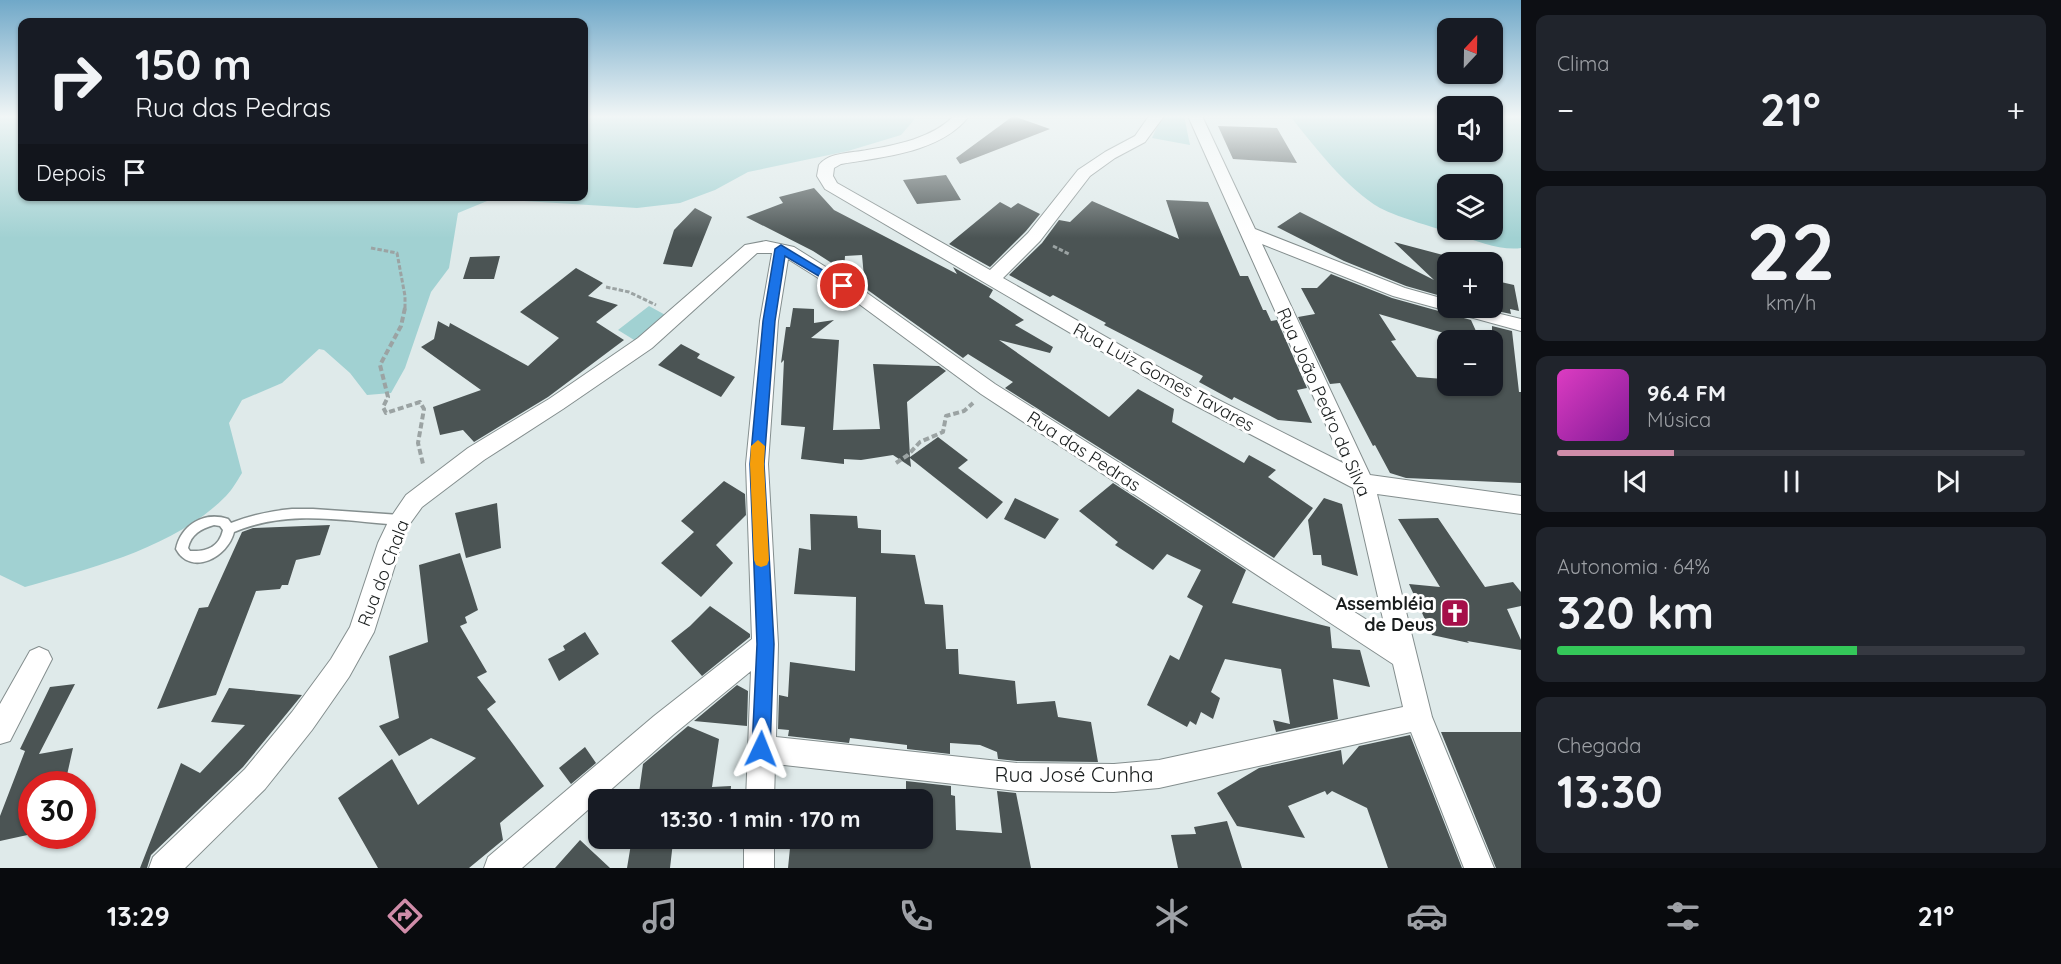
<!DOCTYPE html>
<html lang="pt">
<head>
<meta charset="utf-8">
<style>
	body { margin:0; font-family:Quicksand,sans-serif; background:#20242c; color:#f1f3f6; height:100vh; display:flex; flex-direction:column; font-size:22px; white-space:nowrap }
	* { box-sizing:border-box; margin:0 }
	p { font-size:20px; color:#9ea1a6 }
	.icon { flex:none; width:33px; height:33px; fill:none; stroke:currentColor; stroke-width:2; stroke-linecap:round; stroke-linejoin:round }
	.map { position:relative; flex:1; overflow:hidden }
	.side { display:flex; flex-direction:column; gap:15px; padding:15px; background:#0d0f14; width:540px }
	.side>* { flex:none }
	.banner { position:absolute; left:18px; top:18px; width:570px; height:183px; border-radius:12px; box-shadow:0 2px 4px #0004; background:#171b24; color:#f1f3f6; overflow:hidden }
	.needle { width:39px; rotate:22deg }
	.tools { position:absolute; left:1437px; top:18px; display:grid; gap:12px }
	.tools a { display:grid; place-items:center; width:66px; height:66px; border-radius:12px; background:#171b24; box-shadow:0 2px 4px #0004; font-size:30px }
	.speed { position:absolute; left:18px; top:771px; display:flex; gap:12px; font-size:30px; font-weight:700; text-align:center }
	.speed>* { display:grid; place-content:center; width:78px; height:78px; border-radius:50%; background:#171b24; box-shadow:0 2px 4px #0004; line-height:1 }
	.speed .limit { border:9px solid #d22; background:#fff; color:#111 }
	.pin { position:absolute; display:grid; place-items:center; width:51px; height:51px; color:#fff; margin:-26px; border:3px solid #fff; border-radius:50%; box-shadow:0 2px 6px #0007 }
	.me { position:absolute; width:66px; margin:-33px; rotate:2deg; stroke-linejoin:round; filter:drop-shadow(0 0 4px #0008) }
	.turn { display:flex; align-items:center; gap:21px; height:126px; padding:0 18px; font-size:27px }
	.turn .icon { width:78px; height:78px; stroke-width:2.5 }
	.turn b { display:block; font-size:42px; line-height:51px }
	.then { display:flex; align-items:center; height:57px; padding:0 18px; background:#0003; gap:12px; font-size:22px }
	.big { font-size:45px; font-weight:800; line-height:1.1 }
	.side .tile { flex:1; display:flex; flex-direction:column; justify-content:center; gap:9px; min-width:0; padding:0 21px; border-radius:12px; background:#20242c }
	.side .dial { align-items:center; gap:0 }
	.dial b { font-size:78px; line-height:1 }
	.song { display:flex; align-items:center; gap:18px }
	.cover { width:72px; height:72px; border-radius:9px; background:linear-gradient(135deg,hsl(310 70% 55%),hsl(290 70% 35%)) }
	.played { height:6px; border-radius:3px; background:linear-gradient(90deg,#cf8ca8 25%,#363941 25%) }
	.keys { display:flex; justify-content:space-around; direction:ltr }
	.heat { display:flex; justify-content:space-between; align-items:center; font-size:33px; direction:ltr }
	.charge { height:9px; border-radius:4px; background:linear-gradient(90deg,#34c759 64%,#363941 0) }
	.trip { position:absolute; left:588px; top:789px; width:345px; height:60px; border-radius:12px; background:#171b24; box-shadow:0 2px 4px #0004; font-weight:800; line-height:60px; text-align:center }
	.menu { display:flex; height:96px; justify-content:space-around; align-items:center; background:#090b0e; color:#9ea1a6 }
	.menu .icon { width:42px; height:42px }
	.menu .current { color:#cf8ca8 }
	.menu b { font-size:27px; color:#f1f3f6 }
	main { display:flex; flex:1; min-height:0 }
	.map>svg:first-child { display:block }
	.green { fill:#a1d1d2; fill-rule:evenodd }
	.building { fill:#4b5454 }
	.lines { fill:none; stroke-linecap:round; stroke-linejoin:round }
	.lane-casing { stroke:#848e8e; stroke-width:3 }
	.street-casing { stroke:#848e8e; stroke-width:2 }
	.path-far1 { stroke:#9ba3a3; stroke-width:3; stroke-dasharray:4.5 2; stroke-linecap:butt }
	.path { stroke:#9ba3a3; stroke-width:4; stroke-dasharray:6 3; stroke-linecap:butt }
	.lane { fill:#fff; fill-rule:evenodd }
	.street { fill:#fff; fill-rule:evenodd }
	.route { fill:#1a73e8; stroke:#114b97; stroke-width:1.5 }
	.slow { fill:#f59e0b }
	.labels { text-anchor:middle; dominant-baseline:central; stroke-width:6; stroke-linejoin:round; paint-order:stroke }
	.street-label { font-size:18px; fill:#191d1d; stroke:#fff }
	.poi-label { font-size:18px; font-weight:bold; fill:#191d1d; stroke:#fff; text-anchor:end }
	.near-street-label { font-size:21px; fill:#191d1d; stroke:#fff }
</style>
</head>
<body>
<main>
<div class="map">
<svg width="1521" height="868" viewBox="0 0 1521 868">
	<rect width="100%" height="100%" fill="#dfeaea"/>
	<path class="green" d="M0 116H22V196H584V116H914V120L901 135 848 151 748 172 715 190 680 203 637 208 492 199 458 213 449 268 431 292 405 368 391 393 367 395 350 373 324 350 319 349 282 383 242 400 229 423 242 473C237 481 232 490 226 496 176 547 92 568 25 587L0 575Z
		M1162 116H1184L1190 145 1152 138Z
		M1290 116H1447L1448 152H1492L1493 116H1521V248C1502 251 1476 241 1458 235 1437 228 1399 218 1380 208 1347 189 1314 146 1290 116ZM1492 184V230H1448V184Z
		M649 306 669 317 639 343 618 330Z"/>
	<path class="building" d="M1013 116 1050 129 960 164 956 158Z
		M1218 126 1277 128 1297 163 1233 159Z
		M946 175 961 200 917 204 903 180Z
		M814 188 834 210 957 274 953 267 993 290 989 297 1024 320 1015 325 1053 347 1050 353 999 340 1109 417 1138 389 1174 409 1172 422 1244 463 1249 455 1276 470 1268 477 1313 508 1274 558 1005 388 1013 382 968 354 963 358 887 304 865 288 862 255 845 256 844 271 813 251 746 217 783 203 779 197Z
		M1166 200 1208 202 1240 276H1248L1263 310H1266L1271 321 1277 320 1307 388 1297 390 1312 423 1278 420 1234 397 1232 400 1199 382 1203 376 1104 325 1106 323 1053 295 1050 297 1009 275 1042 243 1059 220 1070 222 1092 201 1179 239Z
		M1000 202 1011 208 1018 203 1040 214 1026 231 990 267 949 244Z
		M695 208 712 217 692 267 663 264 674 230Z
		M1300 212 1434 280 1394 242 1443 255 1448 266V298L1406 286 1344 261 1277 227Z
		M500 256 494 279H463L470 257Z
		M576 268 603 283 588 296 618 305 596 322 624 340 548 397 474 442 463 430 440 435 433 407 481 390 421 347 434 339 438 321 449 327 450 323 528 366 559 338 520 312Z
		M1331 274 1392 298 1471 320 1480 340H1455L1454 336 1379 314 1396 340 1391 341 1417 377 1444 379 1448 387 1492 390V326L1512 331 1519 392H1521V483L1406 478 1390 473 1375 445 1373 446 1340 383 1330 384 1298 317 1315 314 1301 288H1317Z
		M1492 280 1514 285 1519 311 1510 309 1511 314 1492 310Z
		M793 308 814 309V323L834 320 811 338 839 340 833 430 880 429 873 364 939 366 946 371 907 402 910 457 938 437 968 460 958 468 1003 502 987 519 910 458 911 467 893 455 861 460 844 459V464L801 459 805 427 781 425 784 360 781 363 786 327H790Z
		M681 344 700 354 697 358 735 377 721 397 658 365Z
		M724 481 745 494 746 515 716 545 733 563 701 597 661 563 694 532 681 521Z
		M1113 483 1246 570 1232 603 1330 627 1332 648 1360 650 1370 687 1333 679 1338 719 1276 732 1273 720 1290 724 1281 669 1225 659 1211 692 1220 698 1213 719 1201 712 1196 725 1190 721 1187 727 1147 705 1170 655 1179 660 1203 606 1187 597 1201 570 1167 554 1153 570 1115 545 1118 542 1079 511Z
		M1015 498 1059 519 1045 539 1004 519Z
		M1324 498 1342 504 1358 576 1322 565 1321 555H1313L1308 520Z
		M497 503 501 548 466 558 455 513Z
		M810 514 857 516 858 528 881 530V553L915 555 925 604 943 605 946 649H958L959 674 1015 681 1017 704 1055 701 1058 717 1091 722 1098 762 1017 761 998 759 997 752 980 745 950 743V754L907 749V745L850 738 849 743 788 736 789 730 778 729 779 695 788 697 790 662 855 671 856 597 794 594 799 548 811 550Z
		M1438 518 1485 587 1513 582 1521 592V606L1507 609 1521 640V650L1467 641 1469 643 1432 635 1409 584 1440 587 1398 519Z
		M330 525 320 555 296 560 288 585H282L280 589 256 591 216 695 157 709 199 608 208 607 242 532 253 528Z
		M460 553 478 610 465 617 467 623 460 626 487 672 477 677 496 702 487 709 544 786 500 823 503 840 469 868H378L338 798 392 759 418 805 476 758 431 738 399 756 379 726 399 718 389 656 428 642 419 565Z
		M710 606 750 634V637L702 676 671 641 690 626Z
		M585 632 599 654 559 681 548 659 565 650 563 646Z
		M75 684 39 754 73 748 65 784H32V834L0 841V816L25 751 20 749 50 687Z
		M737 685 748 691 747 726 694 721Z
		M229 688 302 695 243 767 151 855 147 868H140L181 763 200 773 245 725 211 722Z
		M688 726 719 739 712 787 731 786 730 800H638L643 764Z
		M1441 732H1521V868H1496Z
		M1410 735 1462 868H1388L1367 808 1332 791 1327 795 1325 791 1288 806 1305 838 1237 826 1217 793 1259 768 1341 750 1343 765 1359 746Z
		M585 747 596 763 571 784 559 768Z
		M906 781 951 786V795L955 796 956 830 1002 833 997 791 1016 793 1031 868H788L791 838H922V800H841V789L906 794Z
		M1227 821 1242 868H1178L1171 835 1196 834 1194 827Z
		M632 838H728V845L673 842 670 868H627Z
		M580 840 610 868H555Z"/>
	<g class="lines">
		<g class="lane-casing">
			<path id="lane" d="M292 509H313L400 515 404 517 406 520 404 523 400 525C342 521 289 509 234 532 228 557 191 577 176 549 181 525 204 511 228 519L231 523C251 515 271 511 292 509ZM214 525 220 526 223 530C219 547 207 552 190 551L188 548C191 534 201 529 214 525Z"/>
		</g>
		<g class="street-casing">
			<path id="street" d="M954 116H969C942 152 883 157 841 164L834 168 833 176 837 183 990 270 1028 233 1078 170 1105 152 1135 136 1149 116H1164L1145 142 1115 158 1090 176 1040 241 1003 278 1197 389 1343 463 1188 116H1202L1255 229 1405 288 1448 300V308H1476L1521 319V331L1393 296 1262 244 1370 475 1521 496V514L1377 494 1432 717 1494 868H1464L1411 732 1159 788 1114 792 1017 791 775 764 774 800H746L751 671 674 734 522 868H484L488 857 654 716 752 639 746 464 760 321 772 253H757L652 348 563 409 484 460 422 507 409 525 402 543 374 632 349 677 312 730 265 789 185 868H149L153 857 245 769 292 712 331 659 350 627 378 543 389 520 406 495 468 448 549 399 638 338 745 245 766 241 794 247 867 293 995 384 1386 632 1353 488 1183 399 825 189 817 176 819 165C829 152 853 153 867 150 897 145 932 138 954 116ZM788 259 855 301 981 394 1393 664 1403 707 1159 760 1114 764 1017 763 776 737 778 644 768 464 778 321Z
				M39 647 48 651 52 659 10 741 0 744V704L30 651Z
				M744 838H774V868H744Z"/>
		</g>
		<path class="path-far1" d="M1053 246 1069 254
			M371 248 397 253 405 296V310
			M606 287 629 292 656 305"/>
		<path class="path" d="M405 308 401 326 380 365 388 397 383 407 386 413 420 402 424 409 418 443 423 464
			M896 463 908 455 920 442 943 432 946 416 964 411 973 403"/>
		<use href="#lane" class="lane"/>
		<use href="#street" class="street"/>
	</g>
	<linearGradient id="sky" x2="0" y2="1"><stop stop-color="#70a8c8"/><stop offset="0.49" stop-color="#f1f6f6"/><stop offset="1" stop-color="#f1f6f6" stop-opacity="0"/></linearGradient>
	<rect width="1521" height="238" fill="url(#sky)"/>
	<path class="route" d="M781 245 849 286 847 288H839L785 256 775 321 764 464 774 644 770 749 768 755 761 758 755 755 752 749 757 644 750 464 763 321 775 249Z"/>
	<path class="slow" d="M758 440 765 446 764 464 769 560 767 565 761 567 756 565 754 560 750 464 751 446Z"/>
	<defs>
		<g id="church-square" transform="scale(1.5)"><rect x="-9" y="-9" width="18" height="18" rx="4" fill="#a50f49" stroke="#fff"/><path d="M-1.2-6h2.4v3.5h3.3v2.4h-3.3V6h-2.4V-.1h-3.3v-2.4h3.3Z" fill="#fff"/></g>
	</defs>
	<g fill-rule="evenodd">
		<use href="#church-square" x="1455" y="613"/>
	</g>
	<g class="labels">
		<g class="street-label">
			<text transform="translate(1164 377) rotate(29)">Rua Luiz Gomes Tavares</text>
			<text transform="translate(1324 402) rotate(66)">Rua João Pedro da Silva</text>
			<text transform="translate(1084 451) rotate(33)">Rua das Pedras</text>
			<text transform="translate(383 573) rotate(-69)">Rua do Chala</text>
		</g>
		<g class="poi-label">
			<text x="1434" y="603">Assembléia<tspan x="1434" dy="21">de Deus</tspan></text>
		</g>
		<g class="near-street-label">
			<text x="1074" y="774">Rua José Cunha</text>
		</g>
	</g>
</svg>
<div class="tools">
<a><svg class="needle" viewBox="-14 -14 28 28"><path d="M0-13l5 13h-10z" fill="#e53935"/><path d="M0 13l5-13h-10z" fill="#9ea1a6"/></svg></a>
<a><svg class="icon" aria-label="sound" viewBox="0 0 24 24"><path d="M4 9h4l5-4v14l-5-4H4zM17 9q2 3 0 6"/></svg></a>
<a><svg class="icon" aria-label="layers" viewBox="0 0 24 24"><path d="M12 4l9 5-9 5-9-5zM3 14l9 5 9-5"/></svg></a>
<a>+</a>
<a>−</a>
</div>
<div class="speed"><div class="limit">30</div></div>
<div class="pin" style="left:843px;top:286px;background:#d93025"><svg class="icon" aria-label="arrive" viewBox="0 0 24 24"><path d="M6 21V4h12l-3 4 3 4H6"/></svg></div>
<svg class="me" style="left:761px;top:749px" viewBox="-20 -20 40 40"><path d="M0-17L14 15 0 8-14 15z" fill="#1a73e8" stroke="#fff" stroke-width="4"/></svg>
<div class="trip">13:30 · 1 min · 170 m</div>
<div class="banner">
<div class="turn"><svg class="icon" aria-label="right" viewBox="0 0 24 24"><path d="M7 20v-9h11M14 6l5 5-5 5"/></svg><div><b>150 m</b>Rua das Pedras</div></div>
<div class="then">Depois<svg class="icon" aria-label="arrive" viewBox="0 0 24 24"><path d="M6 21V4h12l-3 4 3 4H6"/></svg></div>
</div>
</div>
<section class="side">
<div class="tile"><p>Clima</p>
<div class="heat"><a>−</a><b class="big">21°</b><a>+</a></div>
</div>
<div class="tile dial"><b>22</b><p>km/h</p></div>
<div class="tile">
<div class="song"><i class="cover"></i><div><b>96.4 FM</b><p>Música</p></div></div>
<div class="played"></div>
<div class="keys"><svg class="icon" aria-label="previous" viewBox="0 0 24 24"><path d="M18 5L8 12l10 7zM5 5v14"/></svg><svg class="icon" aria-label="pause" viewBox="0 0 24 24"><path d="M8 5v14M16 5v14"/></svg><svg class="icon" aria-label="next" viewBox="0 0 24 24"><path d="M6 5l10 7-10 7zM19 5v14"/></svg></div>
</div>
<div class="tile"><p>Autonomia · 64%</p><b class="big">320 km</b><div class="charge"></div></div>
<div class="tile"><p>Chegada</p><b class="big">13:30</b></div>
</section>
</main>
<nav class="menu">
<b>13:29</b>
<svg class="icon current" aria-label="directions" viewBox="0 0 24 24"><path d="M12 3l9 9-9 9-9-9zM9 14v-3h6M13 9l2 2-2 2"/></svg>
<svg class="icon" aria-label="music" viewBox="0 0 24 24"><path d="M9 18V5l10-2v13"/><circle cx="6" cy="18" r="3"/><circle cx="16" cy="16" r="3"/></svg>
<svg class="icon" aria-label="phone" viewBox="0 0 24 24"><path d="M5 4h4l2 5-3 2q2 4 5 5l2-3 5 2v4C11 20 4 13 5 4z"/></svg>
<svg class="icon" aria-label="climate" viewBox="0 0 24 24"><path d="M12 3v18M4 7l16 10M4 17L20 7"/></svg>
<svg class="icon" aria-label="car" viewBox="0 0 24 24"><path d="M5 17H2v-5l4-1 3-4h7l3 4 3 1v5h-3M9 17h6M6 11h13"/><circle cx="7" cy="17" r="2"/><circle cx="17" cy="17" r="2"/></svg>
<svg class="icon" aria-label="filters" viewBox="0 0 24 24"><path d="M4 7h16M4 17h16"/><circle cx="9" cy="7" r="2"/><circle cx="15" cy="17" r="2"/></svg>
<b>21°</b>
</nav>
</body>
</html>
